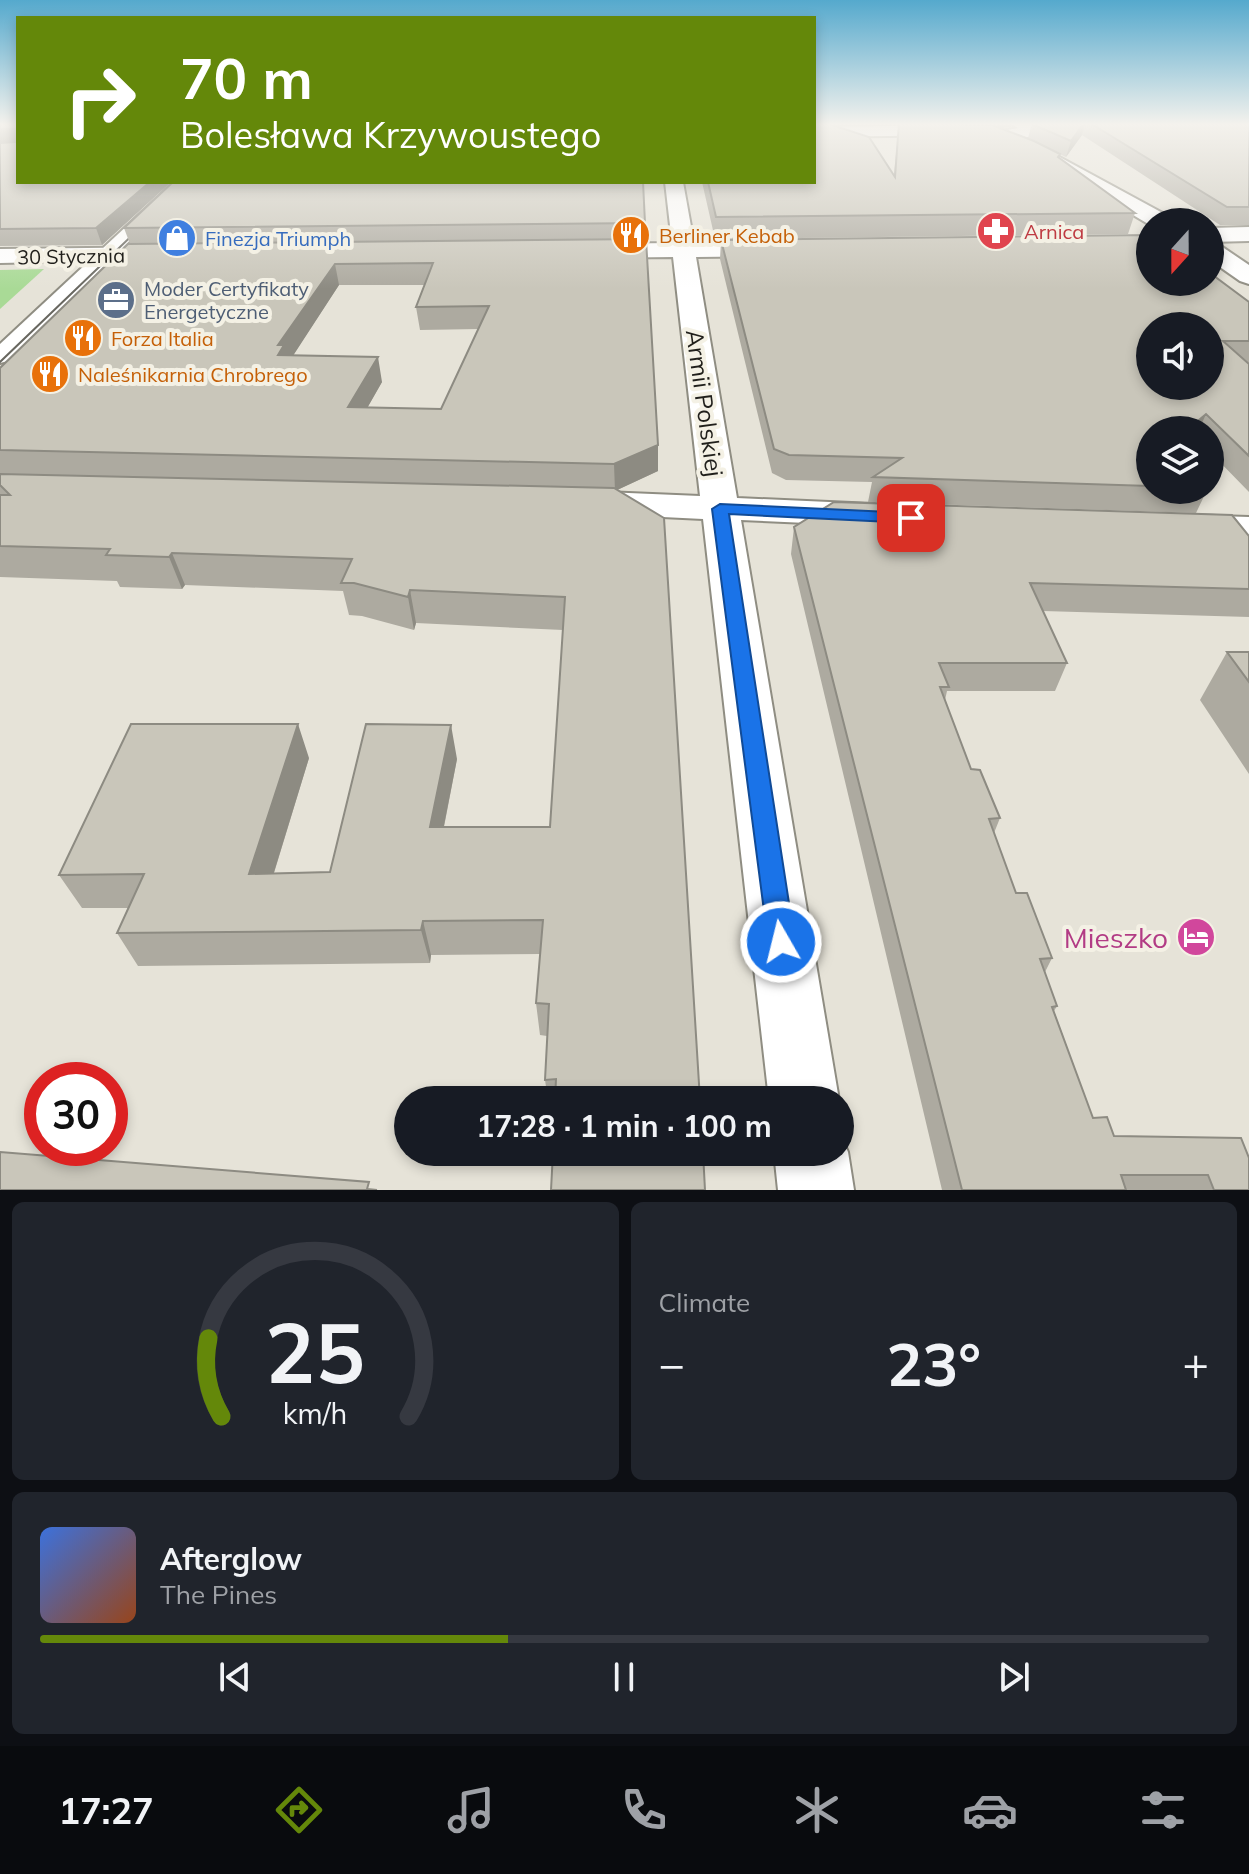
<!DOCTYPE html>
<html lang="en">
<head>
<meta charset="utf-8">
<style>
	body { margin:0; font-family:Mulish,sans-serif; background:#20242c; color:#f1f3f6; height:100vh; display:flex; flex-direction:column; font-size:30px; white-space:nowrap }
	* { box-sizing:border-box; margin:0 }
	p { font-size:26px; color:#9ea1a6 }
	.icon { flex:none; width:44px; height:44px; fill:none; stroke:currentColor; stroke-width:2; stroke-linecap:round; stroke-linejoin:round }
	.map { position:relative; height:1190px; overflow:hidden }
	.panel { display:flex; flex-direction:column; gap:12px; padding:12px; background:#0d0f14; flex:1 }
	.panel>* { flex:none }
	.banner { position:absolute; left:16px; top:16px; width:800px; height:168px; border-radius:0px; box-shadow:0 4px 12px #0003; background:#64880a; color:#fff; overflow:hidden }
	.needle { width:52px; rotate:201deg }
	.fabs { position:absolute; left:1136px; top:208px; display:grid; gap:16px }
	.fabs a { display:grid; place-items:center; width:88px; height:88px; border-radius:50%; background:#171b24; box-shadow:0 4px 12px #0003; font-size:40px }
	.speed { position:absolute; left:24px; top:1062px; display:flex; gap:16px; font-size:40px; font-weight:700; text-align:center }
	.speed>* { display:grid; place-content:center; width:104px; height:104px; border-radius:50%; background:#171b24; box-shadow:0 4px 12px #0003; line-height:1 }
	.speed .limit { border:12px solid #d22; background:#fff; color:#111 }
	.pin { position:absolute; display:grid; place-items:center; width:68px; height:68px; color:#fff; margin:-34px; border-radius:16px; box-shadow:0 4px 12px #0006 }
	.me { position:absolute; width:88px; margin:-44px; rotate:352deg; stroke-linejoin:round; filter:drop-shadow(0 0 6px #0008) }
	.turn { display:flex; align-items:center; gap:28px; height:168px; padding:0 32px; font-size:36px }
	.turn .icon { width:104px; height:104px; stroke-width:2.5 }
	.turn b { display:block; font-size:56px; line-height:68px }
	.big { font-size:60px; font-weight:700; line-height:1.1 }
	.panel .widget { flex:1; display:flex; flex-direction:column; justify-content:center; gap:12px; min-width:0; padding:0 28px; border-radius:12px; background:#20242c }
	.panel .dial { align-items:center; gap:0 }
	.dial svg { height:208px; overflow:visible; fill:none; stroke:#363941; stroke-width:7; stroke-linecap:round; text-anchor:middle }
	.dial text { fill:#f1f3f6; stroke:none }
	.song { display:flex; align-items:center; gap:24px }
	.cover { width:96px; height:96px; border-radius:12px; background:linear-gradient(135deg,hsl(220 70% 55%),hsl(20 70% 35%)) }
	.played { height:8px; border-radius:4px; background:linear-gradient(90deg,#64880a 40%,#363941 40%) }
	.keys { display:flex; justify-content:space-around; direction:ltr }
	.heat { display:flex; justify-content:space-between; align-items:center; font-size:44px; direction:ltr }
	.panel .tiles { flex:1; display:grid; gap:12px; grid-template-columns:1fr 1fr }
	.widget:last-child { grid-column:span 2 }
	.trip { position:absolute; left:394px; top:1086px; width:460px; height:80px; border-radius:40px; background:#171b24; box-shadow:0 4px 12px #0003; font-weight:700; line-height:80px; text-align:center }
	.dock { display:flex; height:128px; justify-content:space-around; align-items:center; background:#090b0e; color:#9ea1a6 }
	.dock .icon { width:56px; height:56px }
	.dock .selected { color:#64880a }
	.dock b { font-size:36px; color:#f1f3f6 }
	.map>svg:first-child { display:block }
	.green { fill:#a9da96 }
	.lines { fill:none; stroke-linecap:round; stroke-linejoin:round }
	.pedestrian-casing { stroke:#8f8d82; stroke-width:4 }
	.minor-casing { stroke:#8f8d82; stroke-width:4 }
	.tertiary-casing { stroke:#8f8d82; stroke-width:4 }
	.secondary-casing { stroke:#8f8d82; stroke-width:4 }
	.pedestrian { fill:#fff; fill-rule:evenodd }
	.minor { fill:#fff; fill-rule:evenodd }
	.tertiary { fill:#fff; fill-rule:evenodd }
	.secondary { fill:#fff; fill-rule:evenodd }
	.tram { stroke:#686760; stroke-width:2 }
	.wall { fill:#adaaa0; fill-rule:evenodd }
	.shaded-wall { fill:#8d8b82 }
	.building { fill:#c9c6ba; stroke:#8d8b82; stroke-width:2; fill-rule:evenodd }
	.route { fill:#1a73e8; stroke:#114b97; stroke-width:2 }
	.labels { text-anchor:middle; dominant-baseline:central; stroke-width:8; stroke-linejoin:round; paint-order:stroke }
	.far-health-label { font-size:20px; fill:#be3a42; stroke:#f4f1e5; text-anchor:start }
	.far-food-label { font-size:20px; fill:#c56008; stroke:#f4f1e5; text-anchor:start }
	.far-shop-label { font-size:20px; fill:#366cbe; stroke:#f4f1e5; text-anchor:start }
	.far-street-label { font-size:20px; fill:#201f1b; stroke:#f4f1e5 }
	.far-service-label { font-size:20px; fill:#4e5e75; stroke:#f4f1e5; text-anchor:start }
	.street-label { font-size:24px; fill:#201f1b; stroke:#f4f1e5 }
	.near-hotel-label { font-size:28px; fill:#b23c85; stroke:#f4f1e5; text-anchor:end }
</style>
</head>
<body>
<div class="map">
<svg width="1249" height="1190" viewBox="0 0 1249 1190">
	<rect width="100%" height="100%" fill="#e6e3d8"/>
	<path class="green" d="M44 269 0 309V270Z"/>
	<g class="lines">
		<g class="pedestrian-casing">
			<path id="pedestrian" d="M174 182H189L8 361 0 363V344Z"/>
		</g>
		<g class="minor-casing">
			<path id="minor" d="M665 182H683L694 243 779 242 787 244 790 249 787 254 779 256 696 257 737 498 874 504 887 507 893 515 887 523 874 526 741 520 839 1100H769L703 519 581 513 568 510 563 502 568 494 581 491 700 496 673 257 589 258 581 256 578 251 581 246 589 244 672 243Z
				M1249 227V241L1210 242V228Z
				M175 247 183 249 186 254 183 259 0 263V249Z
				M1184 515 1249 517V539L1184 537 1171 534 1165 526 1171 518Z
				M840 1134 848 1152 854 1190H778L774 1152H840Z"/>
		</g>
		<g class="tertiary-casing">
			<path id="tertiary" d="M1054 154 1170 217 1173 222H1150V225L1047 164 1045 160 1047 156Z
				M1210 242 1218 244 1249 265V284L1240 281 1210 260Z"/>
		</g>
		<g class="secondary-casing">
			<path id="secondary" d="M1010 123H1033L1037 132 1035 136 1001 141 962 135 814 137V127L961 125 1001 131 1018 128Z"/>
		</g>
		<use href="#pedestrian" class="pedestrian"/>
		<use href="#minor" class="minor"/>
		<use href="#tertiary" class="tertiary"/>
		<use href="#secondary" class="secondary"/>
		<path class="tram" d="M0 362 144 224"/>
	</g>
	<path class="wall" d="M898 123H942L941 124 980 125 965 123H1012L1011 127 999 128 1028 138 1032 124 1034 123H1249V225H1220L1082 135 1066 157 1051 150 1059 157 1135 213 1128 234 715 239 702 182H814L894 174 899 124H897Z
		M0 143 171 182 102 245 0 246Z
		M645 223V239L658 471 617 490 700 1100H548L545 1080 547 1036 540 1035 536 1003 540 954 431 955 430 963 138 966 117 933 128 908H82L59 875 309 758 274 873 330 872 457 759 444 827H550L563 630 416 623 414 630 362 616 349 615 343 591 185 585 182 589 120 587 117 581 0 577V368L130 244 124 228ZM339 285H425L416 307 420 330 479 329 441 409 367 408 382 382 293 355Z
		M721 240 1249 302V363H1248L1249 364V492L1210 452V430H1150V490H1207L1196 513 868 502 872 482 786 480 772 473 720 259Z
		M794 527 1249 536V617L1043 611 1067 663 1055 691H947L945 700 971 769 1000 818 994 833 1016 893 1052 958 1045 972 1057 1006 1054 1011 1093 1118 1114 1136 1249 1190H942L791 554Z
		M1227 652H1249V774L1200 700Z"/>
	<path class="shaded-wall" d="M998 123H1012L1011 127 997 128Z
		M1084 123H1085L1082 135 1066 157 1071 141Z
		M0 129H15L18 142 0 143Z
		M150 182H171L102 245 96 228Z
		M335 264 339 285 289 362 278 355V345Z
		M378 357 382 382 353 433 348 407Z
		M1206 414 1199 430H1187Z
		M658 445V471L615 491 614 464Z
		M172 553 185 585 182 589 169 557Z
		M410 590 416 623 414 630 408 597Z
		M298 724 309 758 263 908 249 874Z
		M451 725 457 759 437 861 430 827Z
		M423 921 431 955 430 963 421 930Z"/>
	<path class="building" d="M0 123H18V182H150L96 228 0 229V143L15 142V129H0Z
		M814 123H826L869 137 895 177 899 123 992 125 1034 141 1060 154 1058 157 1135 213 716 217 708 182H814Z
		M1035 123H1084L1071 141 1032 124Z
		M1090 123H1249V207H1227Z
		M173 182H643L645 223 124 228Z
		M1150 235V282H1210V273L1249 302V341H1223L1249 364V456L1206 414 1187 430H1150V486L873 477 902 458 789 455 774 449 721 240ZM1150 326H1210V386H1150Z
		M646 239 658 445 614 464 0 450V368L128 244ZM433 263 416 307 489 306 441 409 348 407 378 357 278 355 284 345H278L335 264Z
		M0 474 614 488 664 518 700 1100H555L556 1079 545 1080 549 1004 536 1003 543 920 423 921 421 930 117 933 144 874 59 875 131 724H298L249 874 330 872 366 724 451 725 430 827H550L565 597 410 590 408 597 354 583H341L352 559 172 553 169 557 106 555 110 549 0 546V495H10L0 485Z
		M834 502 1232 515 1249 536V589L1030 583 1067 663H939L949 687H940L971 769 980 770 1000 818 989 819 1016 893H1027L1052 958 1040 959 1057 1006 1052 1007 1093 1118 1107 1117 1114 1136 1241 1138 1249 1158V1190H1214L1208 1175H1121L1126 1190H962L794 527Z
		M1227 652H1249V682Z
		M0 1152 369 1182 367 1189 377 1190H0Z
		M553 1152H703L705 1190H551Z"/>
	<linearGradient id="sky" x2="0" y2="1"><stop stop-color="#55a9cd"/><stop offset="0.43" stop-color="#f4f2ed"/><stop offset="1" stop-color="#f4f2ed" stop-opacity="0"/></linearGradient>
	<rect width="1249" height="289" fill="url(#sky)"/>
	<path class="route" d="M720 504 911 513 920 518 911 523 729 514 795 942 791 950 781 954 772 950 768 942 712 509Z"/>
	<defs>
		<g id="pharmacy-disc" transform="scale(2)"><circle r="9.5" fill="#e0444e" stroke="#f4f1e5"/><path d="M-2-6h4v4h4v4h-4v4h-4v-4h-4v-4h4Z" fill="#fff"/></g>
		<g id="restaurant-disc" transform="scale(2)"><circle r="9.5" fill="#e8710a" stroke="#f4f1e5"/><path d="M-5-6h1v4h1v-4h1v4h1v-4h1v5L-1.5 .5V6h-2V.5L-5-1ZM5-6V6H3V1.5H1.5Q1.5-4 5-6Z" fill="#fff"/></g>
		<g id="shop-disc" transform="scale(2)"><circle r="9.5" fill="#3f7fe0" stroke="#f4f1e5"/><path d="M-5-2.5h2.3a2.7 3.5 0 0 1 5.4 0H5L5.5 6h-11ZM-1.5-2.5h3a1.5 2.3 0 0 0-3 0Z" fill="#fff"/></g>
		<g id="office-disc" transform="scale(2)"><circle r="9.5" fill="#5c6f8a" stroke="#f4f1e5"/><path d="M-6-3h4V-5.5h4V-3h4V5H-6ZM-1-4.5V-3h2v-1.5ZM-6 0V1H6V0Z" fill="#fff"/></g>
		<g id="hotel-disc" transform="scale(2)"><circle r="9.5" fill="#d1479c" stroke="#f4f1e5"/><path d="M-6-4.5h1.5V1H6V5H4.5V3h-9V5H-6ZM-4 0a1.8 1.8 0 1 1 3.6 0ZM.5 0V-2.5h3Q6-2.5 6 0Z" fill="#fff"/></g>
	</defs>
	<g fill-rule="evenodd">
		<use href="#pharmacy-disc" x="996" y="231"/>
		<use href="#restaurant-disc" x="631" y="235"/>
		<use href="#shop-disc" x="177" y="238"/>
		<use href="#office-disc" x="116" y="300"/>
		<use href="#restaurant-disc" x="83" y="338"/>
		<use href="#restaurant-disc" x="50" y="374"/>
		<use href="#hotel-disc" x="1196" y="937"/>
	</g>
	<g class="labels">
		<g class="far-health-label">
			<text x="1024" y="231">Arnica</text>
		</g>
		<g class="far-food-label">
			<text x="659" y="235">Berliner Kebab</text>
			<text x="111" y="338">Forza Italia</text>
			<text x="78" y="374">Naleśnikarnia Chrobrego</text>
		</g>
		<g class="far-shop-label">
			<text x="205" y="238">Finezja Triumph</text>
		</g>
		<g class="far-street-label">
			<text transform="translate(71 256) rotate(-1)">30 Stycznia</text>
		</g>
		<g class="far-service-label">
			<text x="144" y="288">Moder Certyfikaty<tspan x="144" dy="23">Energetyczne</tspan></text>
		</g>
		<g class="street-label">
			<text transform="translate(705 403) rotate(82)">Armii Polskiej</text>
		</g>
		<g class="near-hotel-label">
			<text x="1168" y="937">Mieszko</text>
		</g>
	</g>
</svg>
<div class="fabs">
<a><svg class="needle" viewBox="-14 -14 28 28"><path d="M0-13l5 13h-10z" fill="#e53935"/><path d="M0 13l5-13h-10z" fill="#9ea1a6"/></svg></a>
<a><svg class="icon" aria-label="sound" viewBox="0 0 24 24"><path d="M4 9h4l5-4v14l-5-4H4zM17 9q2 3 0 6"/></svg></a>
<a><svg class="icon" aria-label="layers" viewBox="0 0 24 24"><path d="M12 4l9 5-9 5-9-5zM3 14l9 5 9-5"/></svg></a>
</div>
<div class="speed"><div class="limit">30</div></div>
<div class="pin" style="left:911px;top:518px;background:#d93025"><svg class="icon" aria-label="arrive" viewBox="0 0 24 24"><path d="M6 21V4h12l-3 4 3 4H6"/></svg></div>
<svg class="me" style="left:781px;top:942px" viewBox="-20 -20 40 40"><circle r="17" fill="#1a73e8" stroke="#fff" stroke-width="3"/><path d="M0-11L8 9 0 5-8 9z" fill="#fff"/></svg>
<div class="trip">17:28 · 1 min · 100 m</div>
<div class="banner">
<div class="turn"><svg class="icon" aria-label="right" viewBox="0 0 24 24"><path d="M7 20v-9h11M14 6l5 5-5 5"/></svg><div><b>70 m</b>Bolesława Krzywoustego</div></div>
</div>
</div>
<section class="panel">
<div class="tiles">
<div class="widget dial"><svg viewBox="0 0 100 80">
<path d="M14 69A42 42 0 1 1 86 69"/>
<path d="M14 69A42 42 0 0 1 9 39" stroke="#64880a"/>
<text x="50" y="56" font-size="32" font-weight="700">25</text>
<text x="50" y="72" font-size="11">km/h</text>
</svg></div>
<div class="widget"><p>Climate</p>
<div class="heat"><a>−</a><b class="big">23°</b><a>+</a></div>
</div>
<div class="widget">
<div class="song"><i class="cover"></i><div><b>Afterglow</b><p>The Pines</p></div></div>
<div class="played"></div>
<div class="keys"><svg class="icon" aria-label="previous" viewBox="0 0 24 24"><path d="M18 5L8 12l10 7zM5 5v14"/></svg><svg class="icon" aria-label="pause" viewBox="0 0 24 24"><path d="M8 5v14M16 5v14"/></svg><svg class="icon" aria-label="next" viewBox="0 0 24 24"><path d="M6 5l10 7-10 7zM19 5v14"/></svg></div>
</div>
</div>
</section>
<nav class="dock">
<b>17:27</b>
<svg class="icon selected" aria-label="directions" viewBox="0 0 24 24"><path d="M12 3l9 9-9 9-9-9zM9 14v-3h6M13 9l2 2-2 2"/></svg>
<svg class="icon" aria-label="music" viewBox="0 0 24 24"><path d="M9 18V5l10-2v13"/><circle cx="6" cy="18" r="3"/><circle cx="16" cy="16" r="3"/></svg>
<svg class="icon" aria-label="phone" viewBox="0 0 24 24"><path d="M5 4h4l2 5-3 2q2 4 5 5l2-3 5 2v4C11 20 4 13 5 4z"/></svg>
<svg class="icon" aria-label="climate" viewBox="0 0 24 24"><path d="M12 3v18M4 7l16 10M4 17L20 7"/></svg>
<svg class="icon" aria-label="car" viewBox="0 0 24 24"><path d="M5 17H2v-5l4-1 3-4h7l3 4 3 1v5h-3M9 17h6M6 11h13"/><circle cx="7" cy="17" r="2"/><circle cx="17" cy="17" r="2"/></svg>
<svg class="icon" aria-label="filters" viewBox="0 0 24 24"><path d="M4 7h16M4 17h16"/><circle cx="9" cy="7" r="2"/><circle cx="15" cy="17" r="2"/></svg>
</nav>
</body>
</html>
